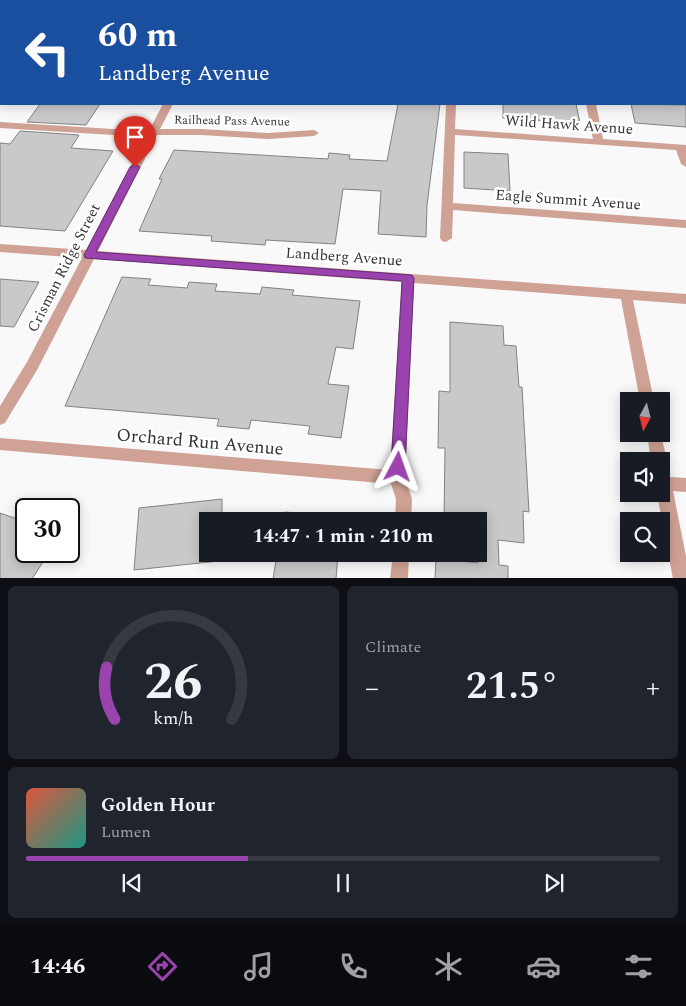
<!DOCTYPE html>
<html lang="en">
<head>
<meta charset="utf-8">
<style>
	body { margin:0; font-family:Spectral,serif; background:#20242c; color:#f1f3f6; height:100vh; display:flex; flex-direction:column; font-size:19px; white-space:nowrap }
	* { box-sizing:border-box; margin:0 }
	p { font-size:16px; color:#9ea1a6 }
	.icon { flex:none; width:28px; height:28px; fill:none; stroke:currentColor; stroke-width:2; stroke-linecap:round; stroke-linejoin:round }
	.map { position:relative; height:578px; overflow:hidden }
	.sheet { display:flex; flex-direction:column; gap:8px; padding:8px; background:#0d0f14; flex:1 }
	.sheet>* { flex:none }
	.banner { position:absolute; left:0px; top:0px; width:686px; height:105px; box-shadow:0 2px 12px #0003; background:#1a4fa0; color:#fff; overflow:hidden }
	.needle { width:32px; rotate:187deg }
	.controls { position:absolute; left:620px; top:392px; display:grid; gap:10px }
	.controls a { display:grid; place-items:center; width:50px; height:50px; border-radius:0px; background:#171b24; box-shadow:0 2px 12px #0003; font-size:25px }
	.speed { position:absolute; left:15px; top:498px; display:flex; gap:10px; font-size:25px; font-weight:700; text-align:center }
	.speed>* { display:grid; place-content:center; width:65px; height:65px; border-radius:50%; background:#171b24; box-shadow:0 2px 12px #0003; line-height:1 }
	.speed .limit { border:2px solid #111; border-radius:8px; background:#fff; color:#111 }
	.pin { position:absolute; display:grid; place-items:center; width:42px; height:42px; color:#fff; margin:-51px -21px; border-radius:50% 50% 50% 0; rotate:-45deg; box-shadow:0 0 5px #0007 }
	.pin .icon { rotate:45deg }
	.me { position:absolute; width:55px; margin:-28px; rotate:4deg; stroke-linejoin:round; filter:drop-shadow(0 0 4px #0008) }
	.turn { display:flex; align-items:center; gap:18px; height:105px; padding:0 15px; font-size:22px }
	.turn .icon { width:65px; height:65px; stroke-width:2.5 }
	.turn b { display:block; font-size:35px; line-height:42px }
	.big { font-size:38px; font-weight:700; line-height:1.1 }
	.sheet .card { flex:1; display:flex; flex-direction:column; justify-content:center; gap:8px; min-width:0; padding:0 18px; border-radius:8px; background:#20242c }
	.sheet .dial { align-items:center; gap:0 }
	.dial svg { height:130px; overflow:visible; fill:none; stroke:#363941; stroke-width:7; stroke-linecap:round; text-anchor:middle }
	.dial text { fill:#f1f3f6; stroke:none }
	.song { display:flex; align-items:center; gap:15px }
	.cover { width:60px; height:60px; border-radius:8px; background:linear-gradient(135deg,hsl(10 70% 55%),hsl(170 70% 35%)) }
	.played { height:5px; border-radius:2px; background:linear-gradient(90deg,#9a43af 35%,#363941 35%) }
	.keys { display:flex; justify-content:space-around; direction:ltr }
	.heat { display:flex; justify-content:space-between; align-items:center; font-size:28px; direction:ltr }
	.sheet .tiles { flex:1; display:grid; gap:8px; grid-template-columns:1fr 1fr }
	.card:last-child { grid-column:span 2 }
	.trip { position:absolute; left:199px; top:512px; width:288px; height:50px; border-radius:0px; background:#171b24; box-shadow:0 2px 12px #0003; font-weight:700; line-height:50px; text-align:center }
	.menu { display:flex; height:80px; justify-content:space-around; align-items:center; background:#090b0e; color:#9ea1a6 }
	.menu .icon { width:35px; height:35px }
	.menu .active { color:#9a43af }
	.menu b { font-size:22px; color:#f1f3f6 }
	.map>svg:first-child { display:block }
	.building { fill:#c9c9ca; stroke:#828283 }
	.lines { fill:none; stroke-linecap:round; stroke-linejoin:round }
	.minor { fill:#d0a295; fill-rule:evenodd }
	.route { fill:#9a43af; stroke:#642c72 }
	.labels { text-anchor:middle; dominant-baseline:central; stroke-width:5; stroke-linejoin:round; paint-order:stroke }
	.far-street-label { font-size:12px; fill:#323333; stroke:#fff }
	.street-label { font-size:15px; fill:#323333; stroke:#fff }
	.near-street-label { font-size:18px; fill:#323333; stroke:#fff }
</style>
</head>
<body>
<div class="map">
<svg width="686" height="579" viewBox="0 0 686 579">
	<rect width="100%" height="100%" fill="#f9f9fa"/>
	<path class="building" d="M40 104H100L86 125 27 122Z
		M398 104H440L427 205 426 237 378 234 381 191 343 189 335 244 266 240 265 245 211 241 212 236 139 231 162 179H159L174 150 328 159 329 153 350 155 349 159 387 161Z
		M503 104H576L580 123 503 118Z
		M631 104 686 105V127L635 123Z
		M20 131 79 135 71 148 113 151 65 231 0 226V143L10 144Z
		M464 152 508 154 510 191 464 188Z
		M122 277 151 279 148 285 187 288 189 282 217 284 215 291 260 294 262 287 294 290 292 295 360 301 353 349 336 347 328 384 349 386 341 438 308 434 310 426 251 420 249 429 217 426 219 419 65 406Z
		M0 279 39 282 14 327 0 326Z
		M450 322 503 326 504 345 516 346 519 387H522L529 512 523 511 524 543 498 540 499 565 508 566V579H435L436 558 478 563V521H444L445 448H438L439 391 450 392Z
		M222 499V521L237 519V521H208V554H238V559L134 570 139 508Z
		M285 512 342 517V521H283Z
		M0 513 26 522V551H50L32 579H0Z
		M277 554H338L336 579H273Z"/>
	<g class="lines">
		<path class="minor" d="M217 0H225V1H217Z
			M571 0H603L604 1H572Z
			M685 4H686V8H685Z
			M0 31H1V35H0Z
			M685 36H686V42H685Z
			M685 95H686V101H685Z
			M163 104H173L160 129H201L268 133 314 130 319 133 314 136 268 139 201 135H157L98 251 686 294V304L633 300 654 401H640L621 299 414 283 405 478 412 499 411 521H395L396 499 391 484 0 450V438L390 470 402 282 94 259 37 370 5 423 0 425V406L27 362 82 258 0 252V244L86 250 147 135H113L0 128V122L113 129H150Z
			M446 104H456L455 129 593 139 586 104H596L603 139 686 145V167L681 164 676 150 455 135 453 203 686 220V228L453 210 452 238 446 242 442 241 440 238Z
			M647 434H661L667 461 665 465 670 477 686 478V492L673 491 686 556V579H673L657 494H661V461H651Z
			M393 554H409L408 579H390Z"/>
	</g>
	<path class="route" d="M135 164 140 167 96 252 412 275 414 278 405 467 403 471 398 473 393 471 391 467 402 281 85 258 84 255 130 167Z"/>
	<g class="labels">
		<g class="far-street-label">
			<text transform="translate(232 121) rotate(1)">Railhead Pass Avenue</text>
		</g>
		<g class="street-label">
			<text transform="translate(569 125) rotate(4)">Wild Hawk Avenue</text>
			<text transform="translate(568 200) rotate(4)">Eagle Summit Avenue</text>
			<text transform="translate(344 257) rotate(4)">Landberg Avenue</text>
			<text transform="translate(64 268) rotate(-63)">Crisman Ridge Street</text>
		</g>
		<g class="near-street-label">
			<text transform="translate(200 442) rotate(5)">Orchard Run Avenue</text>
		</g>
	</g>
</svg>
<div class="controls">
<a><svg class="needle" viewBox="-14 -14 28 28"><path d="M0-13l5 13h-10z" fill="#e53935"/><path d="M0 13l5-13h-10z" fill="#9ea1a6"/></svg></a>
<a><svg class="icon" aria-label="sound" viewBox="0 0 24 24"><path d="M4 9h4l5-4v14l-5-4H4zM17 9q2 3 0 6"/></svg></a>
<a><svg class="icon" aria-label="search" viewBox="0 0 24 24"><circle cx="10" cy="10" r="6"/><path d="M15 15l6 6"/></svg></a>
</div>
<div class="speed"><div class="limit">30</div></div>
<div class="pin" style="left:135px;top:167px;background:#d93025"><svg class="icon" aria-label="arrive" viewBox="0 0 24 24"><path d="M6 21V4h12l-3 4 3 4H6"/></svg></div>
<svg class="me" style="left:398px;top:467px" viewBox="-20 -20 40 40"><path d="M0-17L14 15 0 8-14 15z" fill="#9a43af" stroke="#fff" stroke-width="4"/></svg>
<div class="trip">14:47 · 1 min · 210 m</div>
<div class="banner">
<div class="turn"><svg class="icon" aria-label="left" viewBox="0 0 24 24"><path d="M17 20v-9H6M10 6l-5 5 5 5"/></svg><div><b>60 m</b>Landberg Avenue</div></div>
</div>
</div>
<section class="sheet">
<div class="tiles">
<div class="card dial"><svg viewBox="0 0 100 80">
<path d="M14 69A42 42 0 1 1 86 69"/>
<path d="M14 69A42 42 0 0 1 9 37" stroke="#9a43af"/>
<text x="50" y="56" font-size="32" font-weight="700">26</text>
<text x="50" y="72" font-size="11">km/h</text>
</svg></div>
<div class="card"><p>Climate</p>
<div class="heat"><a>−</a><b class="big">21.5°</b><a>+</a></div>
</div>
<div class="card">
<div class="song"><i class="cover"></i><div><b>Golden Hour</b><p>Lumen</p></div></div>
<div class="played"></div>
<div class="keys"><svg class="icon" aria-label="previous" viewBox="0 0 24 24"><path d="M18 5L8 12l10 7zM5 5v14"/></svg><svg class="icon" aria-label="pause" viewBox="0 0 24 24"><path d="M8 5v14M16 5v14"/></svg><svg class="icon" aria-label="next" viewBox="0 0 24 24"><path d="M6 5l10 7-10 7zM19 5v14"/></svg></div>
</div>
</div>
</section>
<nav class="menu">
<b>14:46</b>
<svg class="icon active" aria-label="directions" viewBox="0 0 24 24"><path d="M12 3l9 9-9 9-9-9zM9 14v-3h6M13 9l2 2-2 2"/></svg>
<svg class="icon" aria-label="music" viewBox="0 0 24 24"><path d="M9 18V5l10-2v13"/><circle cx="6" cy="18" r="3"/><circle cx="16" cy="16" r="3"/></svg>
<svg class="icon" aria-label="phone" viewBox="0 0 24 24"><path d="M5 4h4l2 5-3 2q2 4 5 5l2-3 5 2v4C11 20 4 13 5 4z"/></svg>
<svg class="icon" aria-label="climate" viewBox="0 0 24 24"><path d="M12 3v18M4 7l16 10M4 17L20 7"/></svg>
<svg class="icon" aria-label="car" viewBox="0 0 24 24"><path d="M5 17H2v-5l4-1 3-4h7l3 4 3 1v5h-3M9 17h6M6 11h13"/><circle cx="7" cy="17" r="2"/><circle cx="17" cy="17" r="2"/></svg>
<svg class="icon" aria-label="filters" viewBox="0 0 24 24"><path d="M4 7h16M4 17h16"/><circle cx="9" cy="7" r="2"/><circle cx="15" cy="17" r="2"/></svg>
</nav>
</body>
</html>
